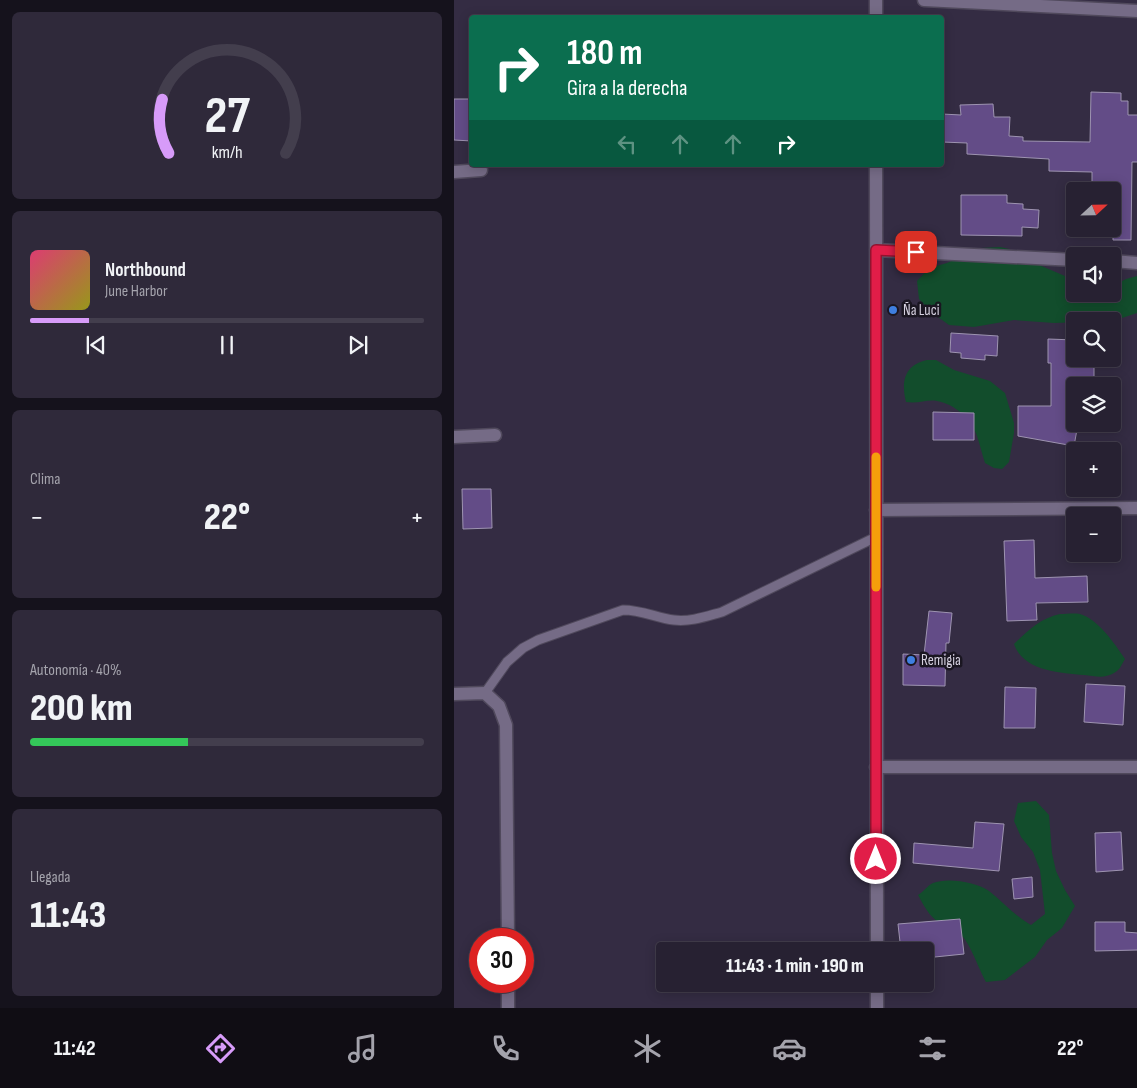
<!DOCTYPE html>
<html lang="es">
<head>
<meta charset="utf-8">
<style>
	body { margin:0; font-family:"Sofia Sans Condensed",sans-serif; background:#2f293a; color:#f1f3f6; height:100vh; display:flex; flex-direction:column; font-size:19px; white-space:nowrap }
	* { box-sizing:border-box; margin:0 }
	p { font-size:16px; color:#a4a3ac }
	.icon { flex:none; width:28px; height:28px; fill:none; stroke:currentColor; stroke-width:2; stroke-linecap:round; stroke-linejoin:round }
	.map { position:relative; flex:1; overflow:hidden }
	.sheet { display:flex; flex-direction:column; gap:12px; padding:12px; background:#15121c; width:454px }
	.sheet>* { flex:none }
	.guide { position:absolute; left:15px; top:15px; width:475px; height:152px; border-radius:5px; box-shadow:0 2px 12px #0003,0 0 0 1px #433e4d; background:#0b6e4f; color:#fff; overflow:hidden }
	.needle { width:32px; rotate:68deg }
	.fabs { position:absolute; left:612px; top:182px; display:grid; gap:10px }
	.fabs a { display:grid; place-items:center; width:55px; height:55px; border-radius:5px; background:#272132; box-shadow:0 2px 12px #0003,0 0 0 1px #433e4d; font-size:25px }
	.speed { position:absolute; left:15px; top:928px; display:flex; gap:10px; font-size:25px; font-weight:700; text-align:center }
	.speed>* { display:grid; place-content:center; width:65px; height:65px; border-radius:50%; background:#272132; box-shadow:0 2px 12px #0003,0 0 0 1px #433e4d; line-height:1 }
	.speed .limit { border:8px solid #d22; background:#fff; color:#111 }
	.pin { position:absolute; display:grid; place-items:center; width:42px; height:42px; color:#fff; margin:-21px; border-radius:10px; box-shadow:0 2px 8px #0006 }
	.me { position:absolute; width:55px; margin:-28px; rotate:0deg; stroke-linejoin:round; filter:drop-shadow(0 0 4px #0008) }
	.turn { display:flex; align-items:center; gap:18px; height:105px; padding:0 15px; font-size:22px }
	.turn .icon { width:65px; height:65px; stroke-width:2.5 }
	.turn b { display:block; font-size:35px; line-height:42px }
	.lanes { display:flex; align-items:center; height:48px; padding:0 15px; background:#0003; justify-content:center; gap:25px; direction:ltr }
	.lanes .off { opacity:.35 }
	.big { font-size:38px; font-weight:800; line-height:1.1 }
	.sheet .card { flex:1; display:flex; flex-direction:column; justify-content:center; gap:8px; min-width:0; padding:0 18px; border-radius:8px; background:#2f293a }
	.sheet .dial { align-items:center; gap:0 }
	.dial svg { height:130px; overflow:visible; fill:none; stroke:#433e4d; stroke-width:7; stroke-linecap:round; text-anchor:middle }
	.dial text { fill:#f1f3f6; stroke:none }
	.song { display:flex; align-items:center; gap:15px }
	.cover { width:60px; height:60px; border-radius:8px; background:linear-gradient(135deg,hsl(340 70% 55%),hsl(60 70% 35%)) }
	.played { height:5px; border-radius:2px; background:linear-gradient(90deg,#d79bf9 15%,#433e4d 15%) }
	.keys { display:flex; justify-content:space-around; direction:ltr }
	.heat { display:flex; justify-content:space-between; align-items:center; font-size:28px; direction:ltr }
	.charge { height:8px; border-radius:4px; background:linear-gradient(90deg,#34c759 40%,#433e4d 0) }
	.trip { position:absolute; left:202px; top:942px; width:278px; height:50px; border-radius:5px; background:#272132; box-shadow:0 2px 12px #0003,0 0 0 1px #433e4d; font-weight:800; line-height:50px; text-align:center }
	.dock { display:flex; height:80px; justify-content:space-around; align-items:center; background:#100d14; color:#a4a3ac }
	.dock .icon { width:35px; height:35px }
	.dock .current { color:#d79bf9 }
	.dock b { font-size:22px; color:#f1f3f6 }
	main { display:flex; flex:1; min-height:0 }
	.map>svg:first-child { display:block }
	.green { fill:#124d2c }
	.building { fill:#634c87; stroke:#9e94b1 }
	.lines { fill:none; stroke-linecap:round; stroke-linejoin:round }
	.service-casing { stroke:#50495c; stroke-width:11 }
	.minor-casing { stroke:#50495c; stroke-width:15 }
	.service { stroke:#756b86; stroke-width:9 }
	.minor { stroke:#756b86; stroke-width:12 }
	.route-casing { stroke:#92132f; stroke-width:12 }
	.route { stroke:#e11d48; stroke-width:9 }
	.slow { stroke:#f59e0b; stroke-width:9 }
	.shop-dot { fill:#3f7fe0; stroke:#1a1621; stroke-width:2 }
	.labels { text-anchor:middle; dominant-baseline:central; stroke-width:5; stroke-linejoin:round; paint-order:stroke }
	.poi-label { font-size:15px; fill:#d6d1e0; stroke:#1a1621; text-anchor:start }
</style>
</head>
<body>
<main>
<section class="sheet">
<div class="card dial"><svg viewBox="0 0 100 80">
<path d="M14 69A42 42 0 1 1 86 69"/>
<path d="M14 69A42 42 0 0 1 10 36" stroke="#d79bf9"/>
<text x="50" y="56" font-size="32" font-weight="700">27</text>
<text x="50" y="72" font-size="11">km/h</text>
</svg></div>
<div class="card">
<div class="song"><i class="cover"></i><div><b>Northbound</b><p>June Harbor</p></div></div>
<div class="played"></div>
<div class="keys"><svg class="icon" aria-label="previous" viewBox="0 0 24 24"><path d="M18 5L8 12l10 7zM5 5v14"/></svg><svg class="icon" aria-label="pause" viewBox="0 0 24 24"><path d="M8 5v14M16 5v14"/></svg><svg class="icon" aria-label="next" viewBox="0 0 24 24"><path d="M6 5l10 7-10 7zM19 5v14"/></svg></div>
</div>
<div class="card"><p>Clima</p>
<div class="heat"><a>−</a><b class="big">22°</b><a>+</a></div>
</div>
<div class="card"><p>Autonomía · 40%</p><b class="big">200 km</b><div class="charge"></div></div>
<div class="card"><p>Llegada</p><b class="big">11:43</b></div>
</section>
<div class="map">
<svg width="684" height="1008" viewBox="0 0 684 1008">
	<rect width="100%" height="100%" fill="#342c43"/>
	<path class="green" d="M546 247 555 249 564 256 611 276 621 282V294H659V286L672 279 683 276V313L659 321 600 323 560 320 520 327 495 325 477 312 465 299 463 281 475 268 493 263 527 248Z
		M473 360H482L500 370 536 381 551 393 560 423V433L555 462 548 469 540 468 531 463C528 454 526 445 523 436 517 419 501 404 483 401 473 399 465 404 452 402 447 382 450 365 473 360Z
		M606 614C612 614 620 613 626 614 644 619 661 644 671 659 667 665 667 669 660 673 650 679 641 676 630 675 606 673 569 671 560 644 574 630 587 618 606 614Z
		M582 801 595 815 598 853 602 871 611 890 621 906 608 928 593 940 581 957 551 980 532 982C525 970 516 942 506 934 502 931 496 930 492 927 477 919 472 910 464 895 469 892 474 885 479 883 493 877 523 882 535 891 549 902 561 916 577 925L591 914 586 870 579 852 567 837 560 821 564 803Z"/>
	<path class="building" d="M637 92 667 93V101H674V115H684V162H678L677 240H659V191H638V172L595 171V159L513 154V143L488 142V114L507 115 506 105 539 104 540 117H556L555 136 569 137V141L636 142Z
		M0 99H18V141L0 140Z
		M507 195H553V203L569 204V209L585 210 584 228 568 227V236L507 235Z
		M497 333 544 336 543 356 531 355V360L507 358V353L496 352Z
		M594 339 621 340V359H640V384H620V417L621 418V424H624L620 446 564 436V406H597V363H594Z
		M479 412 520 413V440H479Z
		M8 489H37L38 528 9 529Z
		M580 540 581 578 633 576 634 602 582 603 583 620 553 621 550 541Z
		M475 611 498 613 495 643H492L491 686 449 685V654L470 655Z
		M632 684 671 686 669 725 630 722Z
		M551 687 582 688 581 728H550Z
		M521 822 550 824 545 871 459 863 460 843 519 848Z
		M667 832 669 870 642 872 641 833Z
		M578 877 579 897 560 899 558 879Z
		M506 919 510 954 471 958V951H447L444 924Z
		M641 922H671V932L684 933V950L641 951Z"/>
	<g class="lines">
		<g class="service-casing">
			<path id="service" d="M31 693 53 662 69 648 84 640 169 610C188 610 203 618 220 620 237 622 253 616 268 612L422 537"/>
		</g>
		<g class="minor-casing">
			<path id="minor" d="M422 0V18
				M470 0 684 11
				M422 165 423 951
				M0 172 27 170
				M422 250 621 260
				M659 261 684 263
				M0 437 41 435
				M422 510 684 508
				M0 694 31 693 45 706 52 725 54 939
				M422 767H684
				M54 981V1008
				M423 984V1008"/>
		</g>
		<use href="#service" class="service"/>
		<use href="#minor" class="minor"/>
	</g>
	<g class="lines">
		<g class="route-casing">
			<path id="route" d="M422 859V250L462 252"/>
		</g>
		<use href="#route" class="route"/>
		<path class="slow" d="M422 457V587"/>
	</g>
	<g class="shop-dot">
		<circle cx="439" cy="310" r="5"/>
		<circle cx="457" cy="660" r="5"/>
	</g>
	<g class="labels">
		<g class="poi-label">
			<text x="449" y="310">Ña Luci</text>
			<text x="467" y="660">Remigia</text>
		</g>
	</g>
</svg>
<div class="fabs">
<a><svg class="needle" viewBox="-14 -14 28 28"><path d="M0-13l5 13h-10z" fill="#e53935"/><path d="M0 13l5-13h-10z" fill="#a4a3ac"/></svg></a>
<a><svg class="icon" aria-label="sound" viewBox="0 0 24 24"><path d="M4 9h4l5-4v14l-5-4H4zM17 9q2 3 0 6"/></svg></a>
<a><svg class="icon" aria-label="search" viewBox="0 0 24 24"><circle cx="10" cy="10" r="6"/><path d="M15 15l6 6"/></svg></a>
<a><svg class="icon" aria-label="layers" viewBox="0 0 24 24"><path d="M12 4l9 5-9 5-9-5zM3 14l9 5 9-5"/></svg></a>
<a>+</a>
<a>−</a>
</div>
<div class="speed"><div class="limit">30</div></div>
<div class="pin" style="left:462px;top:252px;background:#d93025"><svg class="icon" aria-label="arrive" viewBox="0 0 24 24"><path d="M6 21V4h12l-3 4 3 4H6"/></svg></div>
<svg class="me" style="left:422px;top:859px" viewBox="-20 -20 40 40"><circle r="17" fill="#e11d48" stroke="#fff" stroke-width="3"/><path d="M0-11L8 9 0 5-8 9z" fill="#fff"/></svg>
<div class="trip">11:43 · 1 min · 190 m</div>
<div class="guide">
<div class="turn"><svg class="icon" aria-label="right" viewBox="0 0 24 24"><path d="M7 20v-9h11M14 6l5 5-5 5"/></svg><div><b>180 m</b>Gira a la derecha</div></div>
<div class="lanes"><svg class="icon off" aria-label="left" viewBox="0 0 24 24"><path d="M17 20v-9H6M10 6l-5 5 5 5"/></svg><svg class="icon off" aria-label="ahead" viewBox="0 0 24 24"><path d="M12 20V5M6 11l6-6 6 6"/></svg><svg class="icon off" aria-label="ahead" viewBox="0 0 24 24"><path d="M12 20V5M6 11l6-6 6 6"/></svg><svg class="icon" aria-label="right" viewBox="0 0 24 24"><path d="M7 20v-9h11M14 6l5 5-5 5"/></svg></div>
</div>
</div>
</main>
<nav class="dock">
<b>11:42</b>
<svg class="icon current" aria-label="directions" viewBox="0 0 24 24"><path d="M12 3l9 9-9 9-9-9zM9 14v-3h6M13 9l2 2-2 2"/></svg>
<svg class="icon" aria-label="music" viewBox="0 0 24 24"><path d="M9 18V5l10-2v13"/><circle cx="6" cy="18" r="3"/><circle cx="16" cy="16" r="3"/></svg>
<svg class="icon" aria-label="phone" viewBox="0 0 24 24"><path d="M5 4h4l2 5-3 2q2 4 5 5l2-3 5 2v4C11 20 4 13 5 4z"/></svg>
<svg class="icon" aria-label="climate" viewBox="0 0 24 24"><path d="M12 3v18M4 7l16 10M4 17L20 7"/></svg>
<svg class="icon" aria-label="car" viewBox="0 0 24 24"><path d="M5 17H2v-5l4-1 3-4h7l3 4 3 1v5h-3M9 17h6M6 11h13"/><circle cx="7" cy="17" r="2"/><circle cx="17" cy="17" r="2"/></svg>
<svg class="icon" aria-label="filters" viewBox="0 0 24 24"><path d="M4 7h16M4 17h16"/><circle cx="9" cy="7" r="2"/><circle cx="15" cy="17" r="2"/></svg>
<b>22°</b>
</nav>
</body>
</html>
